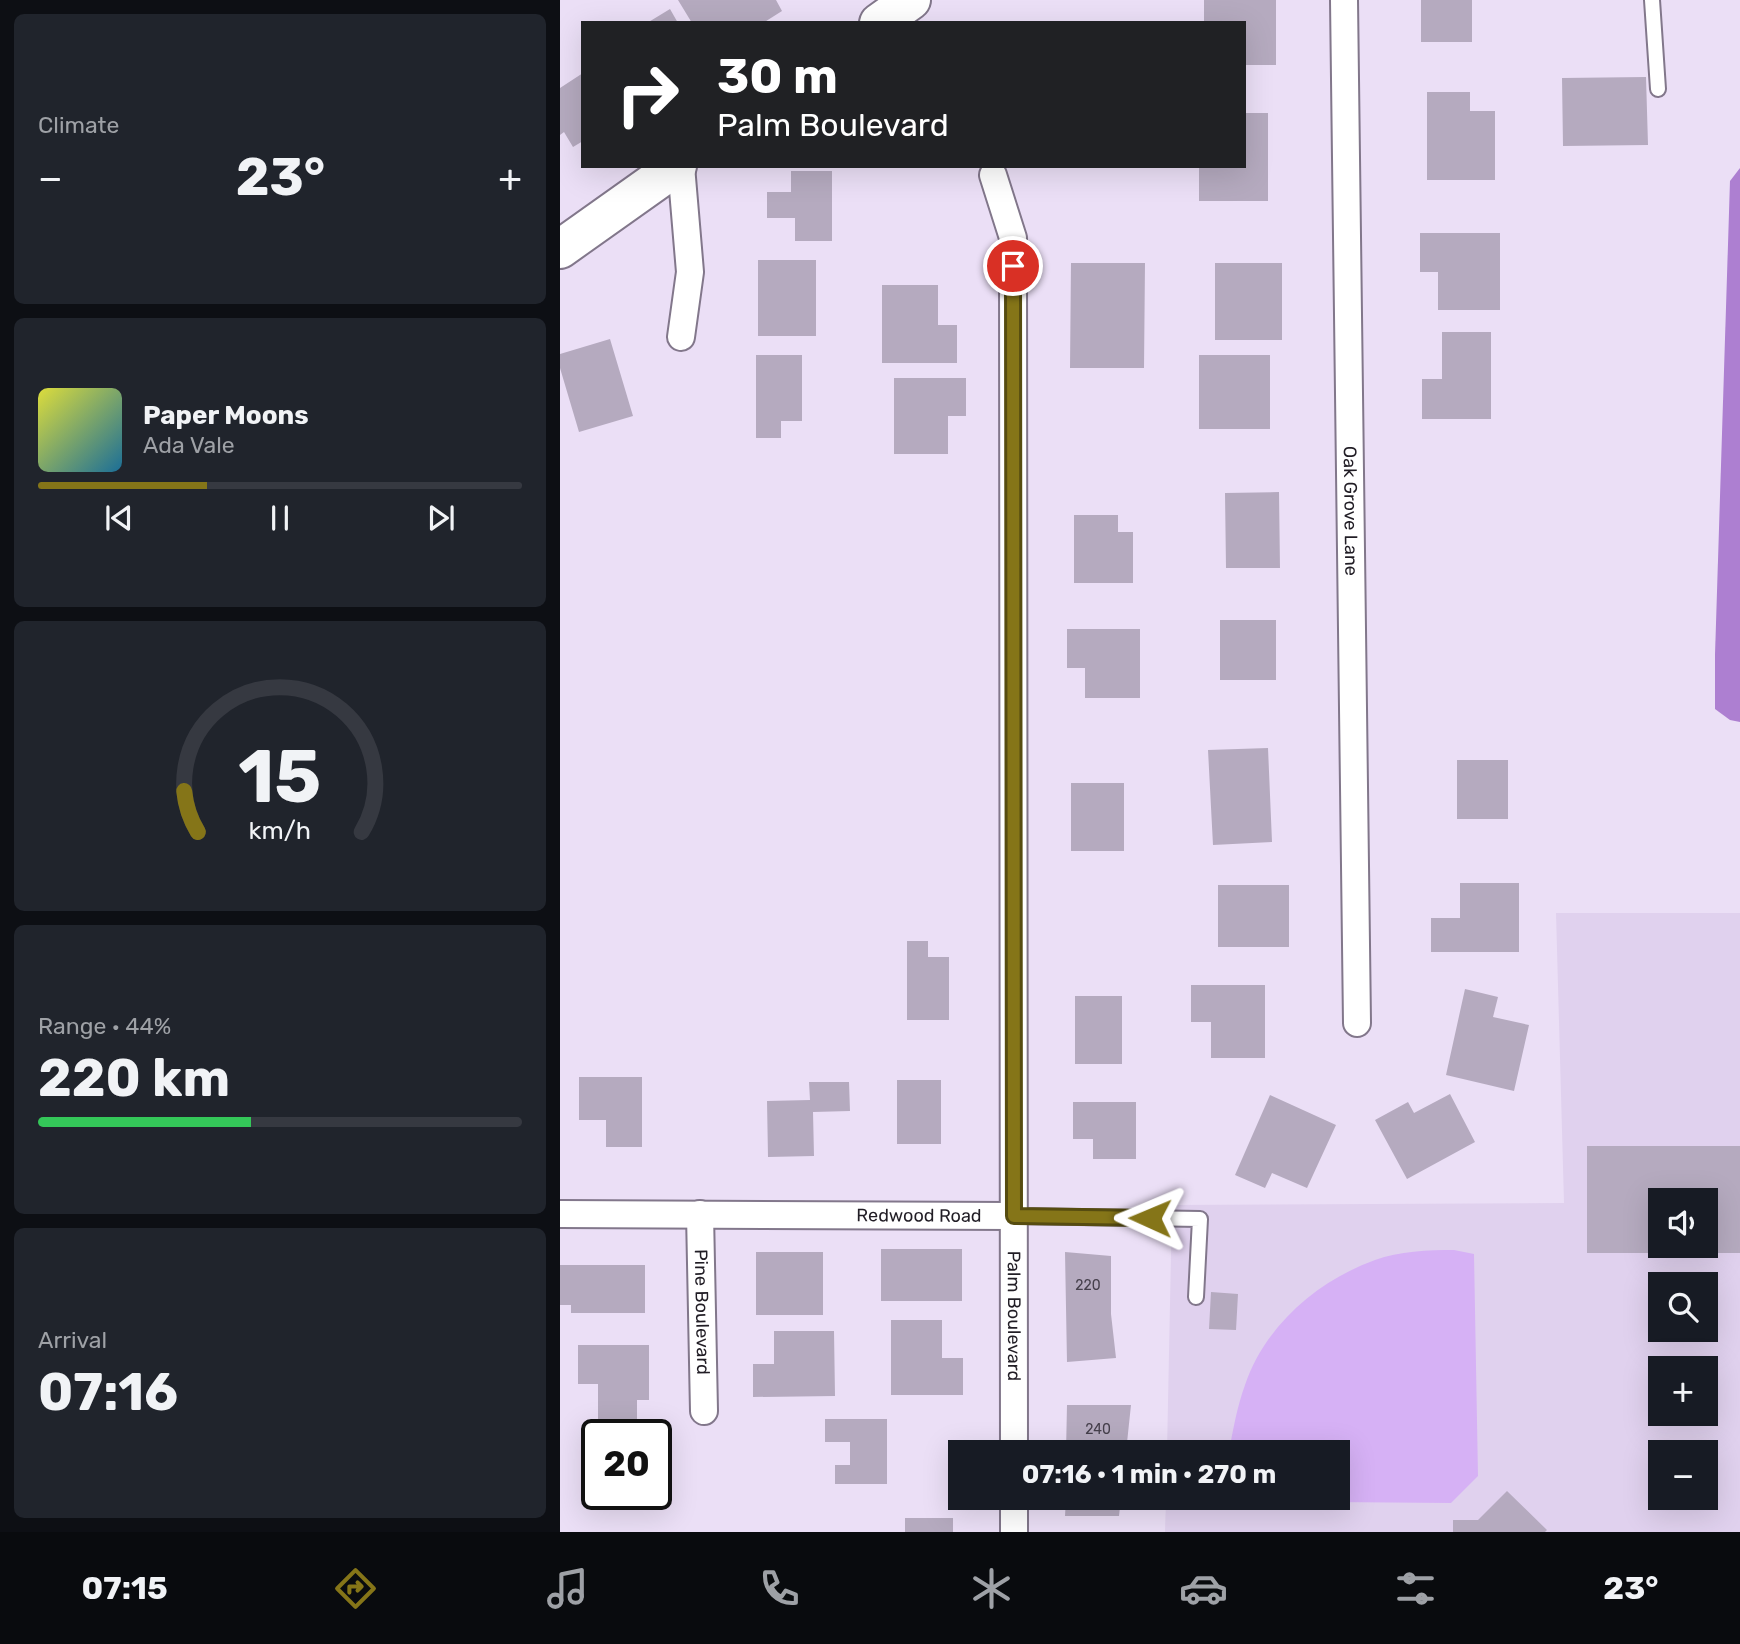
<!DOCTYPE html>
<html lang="en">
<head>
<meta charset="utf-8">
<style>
	body { margin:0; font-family:Rubik,sans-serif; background:#20242c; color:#f1f3f6; height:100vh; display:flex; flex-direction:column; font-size:26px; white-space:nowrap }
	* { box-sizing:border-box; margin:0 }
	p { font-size:23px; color:#9ea1a6 }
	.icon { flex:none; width:38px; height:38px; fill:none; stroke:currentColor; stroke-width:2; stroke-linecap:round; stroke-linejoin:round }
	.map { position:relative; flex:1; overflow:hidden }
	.panel { display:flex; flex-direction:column; gap:14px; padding:14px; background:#0d0f14; width:560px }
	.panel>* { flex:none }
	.hud { position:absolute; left:21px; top:21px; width:665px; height:147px; border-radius:0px; box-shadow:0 7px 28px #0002; background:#202124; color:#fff; overflow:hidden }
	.controls { position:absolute; left:1088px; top:1188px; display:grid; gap:14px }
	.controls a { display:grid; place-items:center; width:70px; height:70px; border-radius:0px; background:#171b24; box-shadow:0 7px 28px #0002; font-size:35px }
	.speed { position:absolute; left:21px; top:1419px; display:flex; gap:14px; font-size:35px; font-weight:700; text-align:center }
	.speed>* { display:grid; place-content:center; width:91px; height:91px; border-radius:50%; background:#171b24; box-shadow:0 7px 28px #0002; line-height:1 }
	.speed .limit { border:4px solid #111; border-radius:10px; background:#fff; color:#111 }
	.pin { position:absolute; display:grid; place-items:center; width:60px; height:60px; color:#fff; margin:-30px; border:4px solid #fff; border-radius:50%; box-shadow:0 2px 7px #0007 }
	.me { position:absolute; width:77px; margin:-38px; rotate:271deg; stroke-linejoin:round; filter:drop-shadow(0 0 5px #0008) }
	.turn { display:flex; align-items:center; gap:24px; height:147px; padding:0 21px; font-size:32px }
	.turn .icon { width:91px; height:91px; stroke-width:2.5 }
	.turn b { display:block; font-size:49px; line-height:60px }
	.big { font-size:52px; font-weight:700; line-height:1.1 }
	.panel .card { flex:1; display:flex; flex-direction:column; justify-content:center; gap:10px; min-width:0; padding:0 24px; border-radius:10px; background:#20242c }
	.panel .dial { align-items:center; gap:0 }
	.dial svg { height:182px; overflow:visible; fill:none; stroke:#363941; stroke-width:7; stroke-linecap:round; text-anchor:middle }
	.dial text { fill:#f1f3f6; stroke:none }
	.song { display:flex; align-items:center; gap:21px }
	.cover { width:84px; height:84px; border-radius:10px; background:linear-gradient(135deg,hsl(60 70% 55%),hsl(200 70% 35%)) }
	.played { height:7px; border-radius:4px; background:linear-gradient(90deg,#857518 35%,#363941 35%) }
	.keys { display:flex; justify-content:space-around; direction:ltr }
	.heat { display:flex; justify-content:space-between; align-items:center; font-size:38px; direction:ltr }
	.charge { height:10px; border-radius:5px; background:linear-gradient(90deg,#34c759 44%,#363941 0) }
	.trip { position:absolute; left:388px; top:1440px; width:402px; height:70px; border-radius:0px; background:#171b24; box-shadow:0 7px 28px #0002; font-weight:700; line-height:70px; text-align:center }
	.tab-bar { display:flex; height:112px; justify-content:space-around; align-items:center; background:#090b0e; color:#9ea1a6 }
	.tab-bar .icon { width:49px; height:49px }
	.tab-bar .active { color:#857518 }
	.tab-bar b { font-size:32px; color:#f1f3f6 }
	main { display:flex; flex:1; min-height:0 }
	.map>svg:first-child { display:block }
	.built { fill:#e0d1ee; fill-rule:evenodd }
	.green { fill:#d6b1f5 }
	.water { fill:#ad7fd1 }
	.building { fill:#b5aabf; fill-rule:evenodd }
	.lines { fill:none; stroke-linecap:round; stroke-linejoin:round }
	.lane-casing { stroke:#82778b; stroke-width:18 }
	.street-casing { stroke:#82778b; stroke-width:30 }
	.secondary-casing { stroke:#82778b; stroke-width:42 }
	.lane { stroke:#fff; stroke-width:14 }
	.street { stroke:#fff; stroke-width:26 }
	.secondary { stroke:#fff; stroke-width:38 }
	.route-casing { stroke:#564c10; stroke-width:18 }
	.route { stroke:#857518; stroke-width:12 }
	.labels { text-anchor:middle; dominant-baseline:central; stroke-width:5; stroke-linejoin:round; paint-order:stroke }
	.number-label { font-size:14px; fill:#46404c }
	.street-label { font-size:18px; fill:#211d25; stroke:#ebdff6 }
</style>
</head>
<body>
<main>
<section class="panel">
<div class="card"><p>Climate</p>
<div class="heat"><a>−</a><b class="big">23°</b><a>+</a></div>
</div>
<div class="card">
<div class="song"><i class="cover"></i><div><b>Paper Moons</b><p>Ada Vale</p></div></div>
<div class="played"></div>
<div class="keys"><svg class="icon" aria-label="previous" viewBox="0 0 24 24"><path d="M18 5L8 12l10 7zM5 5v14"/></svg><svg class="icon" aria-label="pause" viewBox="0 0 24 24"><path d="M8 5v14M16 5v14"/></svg><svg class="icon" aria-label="next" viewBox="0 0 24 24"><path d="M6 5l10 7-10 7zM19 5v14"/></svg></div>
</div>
<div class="card dial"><svg viewBox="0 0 100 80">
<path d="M14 69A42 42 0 1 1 86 69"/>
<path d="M14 69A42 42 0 0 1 8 51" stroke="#857518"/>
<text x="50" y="56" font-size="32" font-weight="700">15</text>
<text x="50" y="72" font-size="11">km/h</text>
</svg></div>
<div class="card"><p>Range · 44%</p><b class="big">220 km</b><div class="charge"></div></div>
<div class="card"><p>Arrival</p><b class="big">07:16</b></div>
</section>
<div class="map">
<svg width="1180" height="1532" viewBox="0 0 1180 1532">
	<rect width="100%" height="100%" fill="#ebdff6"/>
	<path class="built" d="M996 913H1180V1532H605L606 1498H779V1452H607L612 1205 1004 1203ZM1101 1200H1146V1246H1101ZM1101 1284H1146V1330H1101ZM1101 1368H1146V1414H1101ZM1101 1452H1146V1498H1101Z"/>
	<path class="green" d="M894 1250 914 1254 918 1476 891 1503 668 1501V1498H779V1452H669C673 1430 677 1407 685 1385 705 1326 757 1281 815 1260 839 1251 868 1250 894 1250Z"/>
	<path class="water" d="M1180 168V722L1170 720 1155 709V655L1170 181Z"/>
	<path class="building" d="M118 0H216L222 11 203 23H132Z
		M644 0H716V65H684V23H644Z
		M861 0H912V42H861Z
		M110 9 118 23H87Z
		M23 73V141L13 147 4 132 0 135V88Z
		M1086 77 1088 145 1003 146 1002 78Z
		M867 92H910V111H935V180H867Z
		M684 113H708V201H639V166H684Z
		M231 171H272V241H235V218H207V192H231Z
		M860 233H940V310H878V272H860Z
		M198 260H256V336H198Z
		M511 263H585L584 368H510Z
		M655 263H722V340H655Z
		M322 285H378V325H397V363H322Z
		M882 332H931V419H862V379H882Z
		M50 339 73 416 19 432 0 368V354Z
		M196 355H242V421H221V438H196Z
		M639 355H710V429H639Z
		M334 378H406V416H388V454H334Z
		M719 492 720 568H666L665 493Z
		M514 515H558V532H573V583H514Z
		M660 620H716V680H660Z
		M507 629H580V698H525V668H507Z
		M708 748 712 842 653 845 648 750Z
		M897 760H948V819H897Z
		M511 783H564V851H511Z
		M900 883H959V952H871V918H900Z
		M658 885H729V947H658Z
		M347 941H368V957H389V1020H347Z
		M631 985H705V1058H651V1022H631Z
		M905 989 938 997 933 1017 969 1025 954 1091 886 1075Z
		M515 996H562V1064H515Z
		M19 1077H82V1147H46V1120H19Z
		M337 1080H381V1144H337Z
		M249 1082H289L290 1111 253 1112 254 1156 208 1157 207 1101 250 1100Z
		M890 1094 915 1142 847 1179 815 1120 848 1102 854 1113Z
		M710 1095 776 1125 747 1188 712 1173 705 1188 675 1175Z
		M513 1102H576V1159H533V1139H513Z
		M1027 1146H1180V1253H1027ZM1101 1200H1146V1246H1101Z
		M321 1249H402V1301H321Z
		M196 1252H263V1315H196Z
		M505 1252 551 1256V1314L556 1358 507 1362Z
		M0 1265H85V1313H11V1305H0Z
		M651 1292 678 1294 676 1330 649 1329Z
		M331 1320H382V1358H403V1395H331Z
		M214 1331H274L275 1396 193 1397V1364H214Z
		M18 1345H89V1400H77V1423H38V1384H18Z
		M507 1405H571L566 1452H506Z
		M265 1419H327V1484H275V1465H290V1442H265Z
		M947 1491 987 1530 985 1532H893V1520H918Z
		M506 1498H561L559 1516H505Z
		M345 1518H393V1532H345Z"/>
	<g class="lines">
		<g class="lane-casing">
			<path id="lane" d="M1092 0 1098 89
				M454 1216 640 1219 636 1297"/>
		</g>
		<g class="street-casing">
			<g id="street">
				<path id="s1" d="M784 0 797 1023"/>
				<path id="s2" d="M433 175 453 238 454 1452"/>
				<path d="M121 337 130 272 121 166"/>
				<path id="s3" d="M0 1214 454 1216"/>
				<path id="s4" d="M140 1214 144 1411"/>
				<path d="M454 1498V1532"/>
			</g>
		</g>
		<g class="secondary-casing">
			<path id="secondary" d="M319 23 351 0
				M0 249 117 166"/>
		</g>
		<use href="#lane" class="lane"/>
		<use href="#street" class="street"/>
		<use href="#secondary" class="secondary"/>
	</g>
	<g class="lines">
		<g class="route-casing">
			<path id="route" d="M453 266 454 1216 590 1218"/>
		</g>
		<use href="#route" class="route"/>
	</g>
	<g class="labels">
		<g class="number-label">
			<text x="528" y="1285">220</text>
			<text x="538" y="1429">240</text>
		</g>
		<g class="street-label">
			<text stroke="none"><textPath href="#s1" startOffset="511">Oak Grove Lane</textPath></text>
			<text stroke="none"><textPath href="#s3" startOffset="359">Redwood Road</textPath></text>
			<text stroke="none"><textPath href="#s4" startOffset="98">Pine Boulevard</textPath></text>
			<text stroke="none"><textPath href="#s2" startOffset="1144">Palm Boulevard</textPath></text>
		</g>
	</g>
</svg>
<div class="controls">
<a><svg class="icon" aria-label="sound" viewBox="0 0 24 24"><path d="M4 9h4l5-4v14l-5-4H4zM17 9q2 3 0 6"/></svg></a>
<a><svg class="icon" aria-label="search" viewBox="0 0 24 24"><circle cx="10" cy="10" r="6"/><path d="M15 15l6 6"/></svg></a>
<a>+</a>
<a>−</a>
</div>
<div class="speed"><div class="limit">20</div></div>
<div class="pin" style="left:453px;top:266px;background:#d93025"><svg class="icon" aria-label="arrive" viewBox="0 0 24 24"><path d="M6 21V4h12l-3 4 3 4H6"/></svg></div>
<svg class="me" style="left:590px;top:1218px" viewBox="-20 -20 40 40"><path d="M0-17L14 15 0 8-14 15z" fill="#857518" stroke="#fff" stroke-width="4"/></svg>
<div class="trip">07:16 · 1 min · 270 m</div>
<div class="hud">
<div class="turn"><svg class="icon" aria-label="right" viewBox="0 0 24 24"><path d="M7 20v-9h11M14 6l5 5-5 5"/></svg><div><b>30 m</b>Palm Boulevard</div></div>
</div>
</div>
</main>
<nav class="tab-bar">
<b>07:15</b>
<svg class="icon active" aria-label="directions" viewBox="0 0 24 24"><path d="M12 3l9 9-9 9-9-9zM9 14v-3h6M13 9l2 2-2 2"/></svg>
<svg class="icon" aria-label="music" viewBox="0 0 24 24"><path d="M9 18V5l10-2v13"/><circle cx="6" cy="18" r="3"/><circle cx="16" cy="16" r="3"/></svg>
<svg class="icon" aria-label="phone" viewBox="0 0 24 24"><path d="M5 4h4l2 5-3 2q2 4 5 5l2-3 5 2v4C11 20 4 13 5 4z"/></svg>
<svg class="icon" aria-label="climate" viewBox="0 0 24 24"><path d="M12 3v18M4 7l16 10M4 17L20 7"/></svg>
<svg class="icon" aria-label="car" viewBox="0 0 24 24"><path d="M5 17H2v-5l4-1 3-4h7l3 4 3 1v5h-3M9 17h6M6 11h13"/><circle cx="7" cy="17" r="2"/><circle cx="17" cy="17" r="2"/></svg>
<svg class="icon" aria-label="filters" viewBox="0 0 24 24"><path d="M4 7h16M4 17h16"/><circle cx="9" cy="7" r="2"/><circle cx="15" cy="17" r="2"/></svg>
<b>23°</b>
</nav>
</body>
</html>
